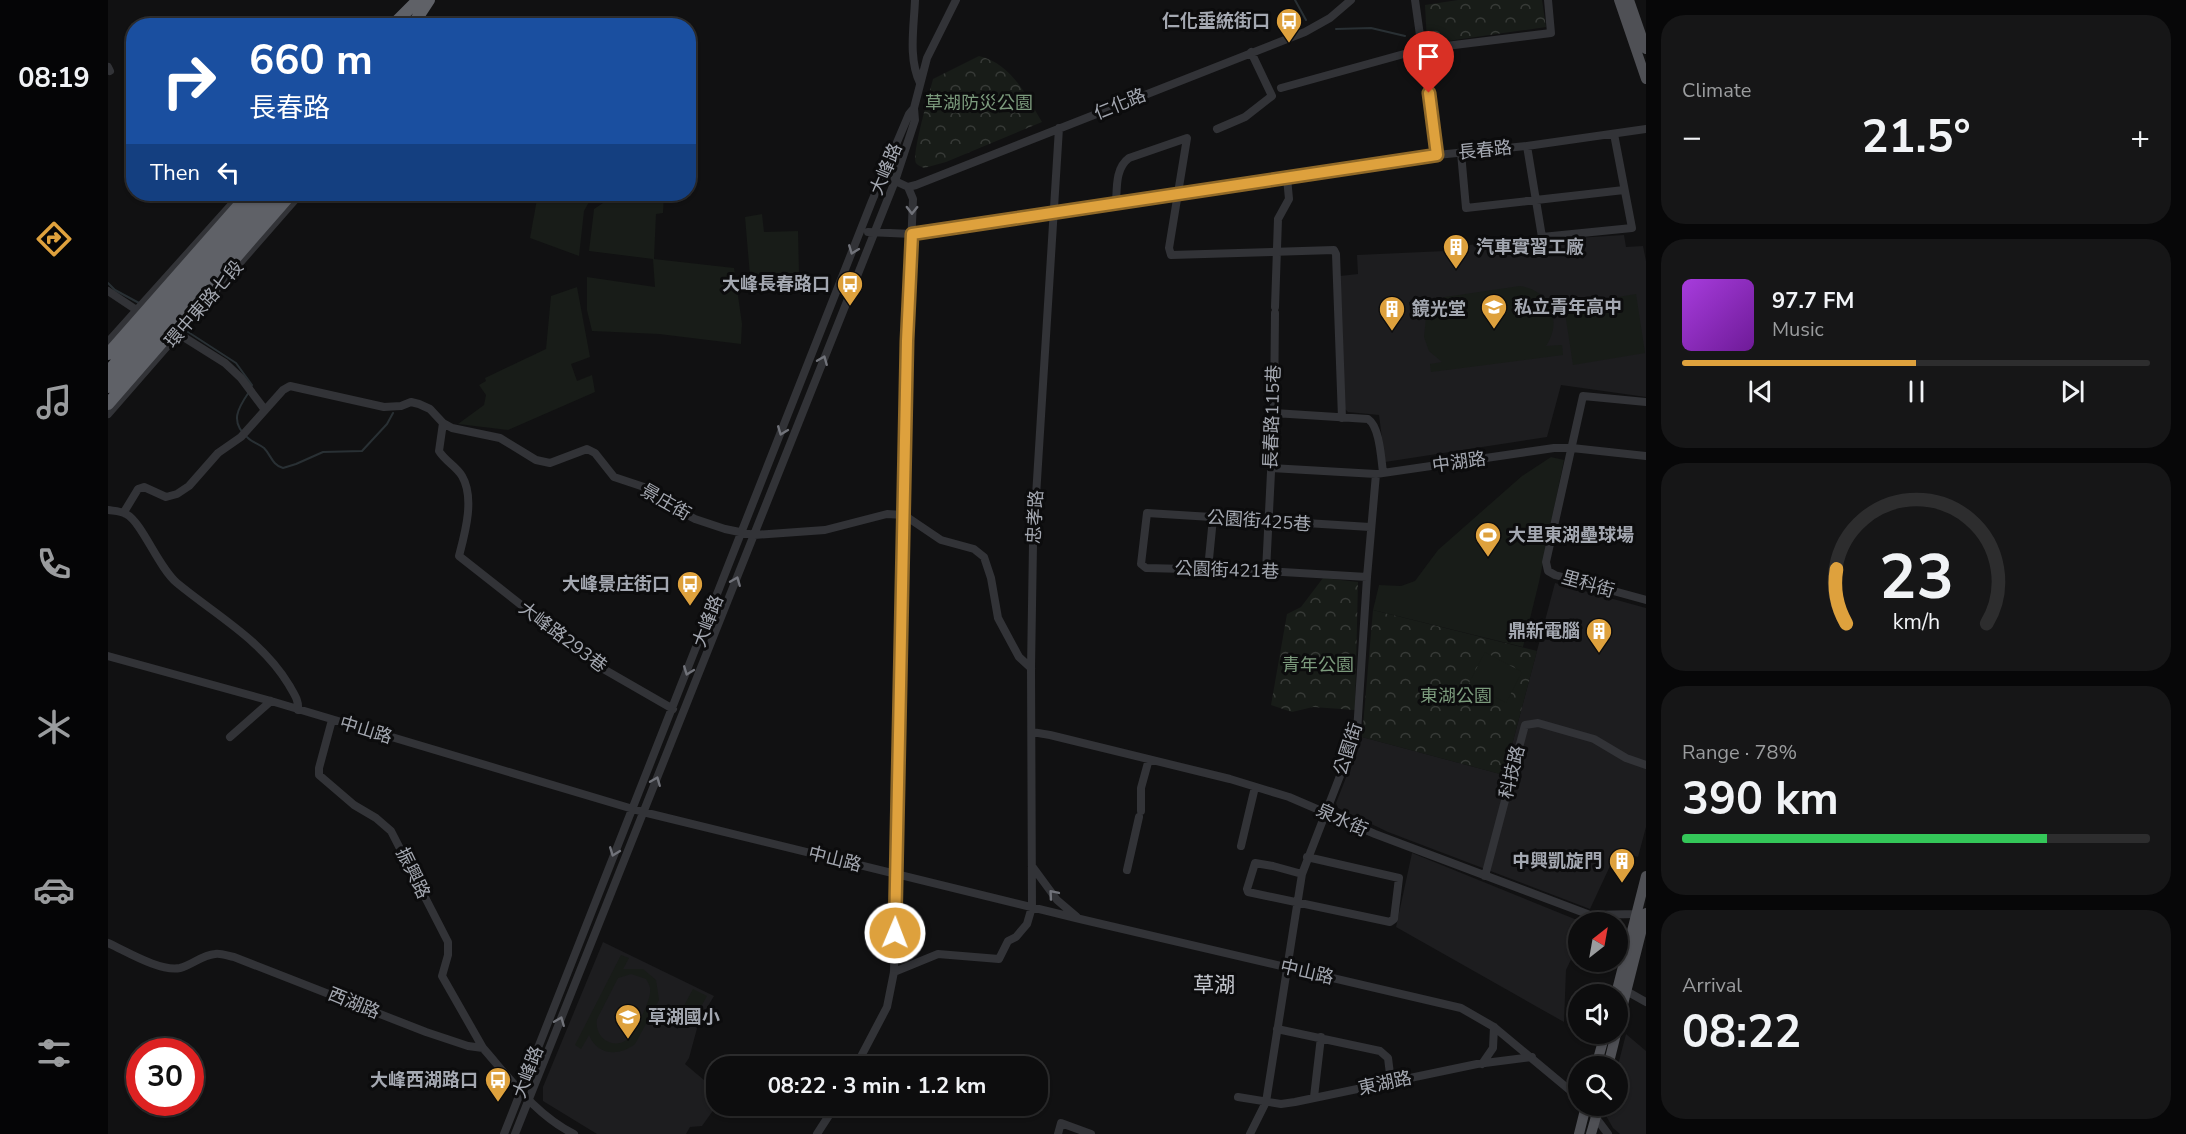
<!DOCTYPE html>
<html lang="en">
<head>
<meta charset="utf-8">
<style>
	body { margin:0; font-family:"Nunito Sans","Noto Sans TC",sans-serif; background:#161617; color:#f1f3f6; height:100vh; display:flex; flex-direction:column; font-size:22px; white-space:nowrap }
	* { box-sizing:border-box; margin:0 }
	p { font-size:20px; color:#9a9c9e }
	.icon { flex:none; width:33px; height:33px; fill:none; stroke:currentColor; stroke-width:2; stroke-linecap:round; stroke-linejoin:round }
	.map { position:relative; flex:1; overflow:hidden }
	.panel { display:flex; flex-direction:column; gap:15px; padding:15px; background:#070708; width:540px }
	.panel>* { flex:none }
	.hud { position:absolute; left:18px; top:18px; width:570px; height:183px; border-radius:24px; box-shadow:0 2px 4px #0004,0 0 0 2px #2d2d2e; background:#1a4fa0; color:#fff; overflow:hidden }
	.needle { width:39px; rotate:31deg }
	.fabs { position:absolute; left:1460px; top:912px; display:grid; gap:12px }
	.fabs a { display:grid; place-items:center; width:60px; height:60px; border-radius:50%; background:#0d0d0e; box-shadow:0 2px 4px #0004,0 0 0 2px #2d2d2e; font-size:30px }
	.speed { position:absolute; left:18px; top:1038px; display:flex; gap:12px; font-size:30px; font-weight:700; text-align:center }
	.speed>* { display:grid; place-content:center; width:78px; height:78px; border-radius:50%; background:#0d0d0e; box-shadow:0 2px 4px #0004,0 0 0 2px #2d2d2e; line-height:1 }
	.speed .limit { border:9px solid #d22; background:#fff; color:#111 }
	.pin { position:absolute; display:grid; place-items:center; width:51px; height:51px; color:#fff; margin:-62px -26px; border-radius:50% 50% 50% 0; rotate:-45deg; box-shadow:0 0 6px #0007 }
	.pin .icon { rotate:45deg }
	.me { position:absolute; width:66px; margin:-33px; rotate:1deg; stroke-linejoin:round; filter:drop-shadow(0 0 4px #0008) }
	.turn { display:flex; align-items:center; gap:21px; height:126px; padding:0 24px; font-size:27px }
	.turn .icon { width:78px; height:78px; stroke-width:2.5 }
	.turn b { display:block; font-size:42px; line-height:51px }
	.then { display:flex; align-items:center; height:57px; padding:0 24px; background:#0003; gap:12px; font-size:22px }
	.big { font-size:45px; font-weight:700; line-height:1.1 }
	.panel .card { flex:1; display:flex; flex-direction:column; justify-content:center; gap:9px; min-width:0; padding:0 21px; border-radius:24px; background:#161617 }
	.panel .dial { align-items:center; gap:0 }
	.dial svg { height:156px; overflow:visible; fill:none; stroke:#2d2d2e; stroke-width:7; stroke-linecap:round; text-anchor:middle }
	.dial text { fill:#f1f3f6; stroke:none }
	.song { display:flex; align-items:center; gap:18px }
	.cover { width:72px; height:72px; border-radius:9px; background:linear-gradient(135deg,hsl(280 70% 55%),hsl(280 70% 35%)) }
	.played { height:6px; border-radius:3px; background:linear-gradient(90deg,#dea13d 50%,#2d2d2e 50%) }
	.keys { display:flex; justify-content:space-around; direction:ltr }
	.heat { display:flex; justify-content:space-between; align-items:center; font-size:33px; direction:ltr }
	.charge { height:9px; border-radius:4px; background:linear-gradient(90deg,#34c759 78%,#2d2d2e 0) }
	.trip { position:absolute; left:598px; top:1056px; width:342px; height:60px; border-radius:24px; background:#0d0d0e; box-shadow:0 2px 4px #0004,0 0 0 2px #2d2d2e; font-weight:700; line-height:60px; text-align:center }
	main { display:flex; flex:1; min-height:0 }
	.dock { display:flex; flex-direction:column; width:108px; justify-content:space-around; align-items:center; background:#050506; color:#9a9c9e }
	.dock .icon { width:42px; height:42px }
	.dock .current { color:#dea13d }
	.dock b { font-size:27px; color:#f1f3f6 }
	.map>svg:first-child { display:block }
	.built { fill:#1d1d1f }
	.park { fill:url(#park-crowns) }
	.garden { fill:#181c18; fill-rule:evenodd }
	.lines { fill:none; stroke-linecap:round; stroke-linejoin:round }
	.stream { stroke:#293034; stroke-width:2 }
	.minor { stroke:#323337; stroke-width:8 }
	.major { stroke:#4f5055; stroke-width:10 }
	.highway { stroke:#5f6167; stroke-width:12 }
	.oneway { stroke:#71737a }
	.route-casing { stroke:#906928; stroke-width:15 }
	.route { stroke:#dea13d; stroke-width:10 }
	.labels { text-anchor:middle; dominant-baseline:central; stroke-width:6; stroke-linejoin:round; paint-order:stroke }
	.poi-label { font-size:18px; font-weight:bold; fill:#a4a8b1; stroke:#0c0c0d; text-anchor:end }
	.park-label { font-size:18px; fill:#7c9b7d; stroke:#0c0c0d }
	.street-label { font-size:18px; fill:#a4a8b1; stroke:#0c0c0d }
	.quarter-label { font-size:21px; fill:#c4c7ce; stroke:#0c0c0d }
</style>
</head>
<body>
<main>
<nav class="dock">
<b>08:19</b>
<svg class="icon current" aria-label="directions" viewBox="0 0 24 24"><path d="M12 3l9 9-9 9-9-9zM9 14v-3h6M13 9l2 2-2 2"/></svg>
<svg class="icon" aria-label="music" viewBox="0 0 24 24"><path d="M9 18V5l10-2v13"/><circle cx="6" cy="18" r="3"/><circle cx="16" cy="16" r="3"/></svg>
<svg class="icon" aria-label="phone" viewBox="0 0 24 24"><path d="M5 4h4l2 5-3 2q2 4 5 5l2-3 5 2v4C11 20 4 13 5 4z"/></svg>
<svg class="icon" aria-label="climate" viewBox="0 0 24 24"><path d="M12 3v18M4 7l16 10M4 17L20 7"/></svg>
<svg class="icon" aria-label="car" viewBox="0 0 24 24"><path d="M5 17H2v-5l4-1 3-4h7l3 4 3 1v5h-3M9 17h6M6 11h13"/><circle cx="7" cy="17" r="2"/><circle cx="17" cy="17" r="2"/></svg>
<svg class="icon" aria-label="filters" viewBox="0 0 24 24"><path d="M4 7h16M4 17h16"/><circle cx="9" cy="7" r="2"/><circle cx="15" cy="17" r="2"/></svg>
</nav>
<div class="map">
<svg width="1538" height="1134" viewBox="0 0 1538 1134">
	<defs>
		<pattern id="park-crowns" width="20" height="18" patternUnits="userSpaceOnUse" patternTransform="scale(1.5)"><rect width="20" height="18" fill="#181c18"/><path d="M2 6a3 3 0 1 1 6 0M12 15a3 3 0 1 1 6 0" fill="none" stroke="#373a37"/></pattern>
	</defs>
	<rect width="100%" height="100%" fill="#111112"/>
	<path class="built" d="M1516 235 1518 247 1535 246 1538 261V397L1453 385 1439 437 1277 462 1271 415 1240 412 1237 409 1232 276 1250 274 1249 255 1359 250V245Z
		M1447 583 1538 608V827L1530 857 1509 851 1482 909 1280 832 1230 808 1228 803 1254 737 1396 775Z
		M1304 853 1474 922H1470V945L1458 970 1456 1022 1288 927Z
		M495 942 606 996 591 1021 581 1058 577 1064 609 1091V1105L594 1126 582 1127 578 1134H489L435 1101V1087Z
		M1518 1034 1538 1051V1134H1512L1505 1128 1497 1114 1499 1106H1509V1069Z"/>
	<path class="park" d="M1350 0H1434L1438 27 1326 43 1319 41 1317 5Z
		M871 56C904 64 918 95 934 122L838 162 816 168C814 167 809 165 808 163 803 156 822 91 825 79Z
		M1215 578 1250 582 1247 710 1205 707 1184 712 1163 705 1179 614 1193 607Z
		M1265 610 1429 651 1396 775 1254 737Z"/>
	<path class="garden" d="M521 194H556L555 213 548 214 546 259 626 268 634 324 633 344 551 334 484 331 479 310V277L547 287 545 259 481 251 486 209 501 199Z
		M454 197 481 202 476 211 471 256 422 238 429 199Z
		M654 214 656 232 690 231 691 273 642 276 637 217Z
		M1412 286C1442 290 1455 321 1438 346L1454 345 1455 355 1323 372 1322 364 1334 362 1321 351 1316 337 1318 318 1325 306 1337 297Z
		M469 287 482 357 463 364 469 381 484 375 487 392 400 430 350 424 376 405 378 395 371 385 378 381 377 378 438 349 443 296Z
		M1528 294 1537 353 1465 365 1456 306Z
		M1443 457 1456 460 1431 582 1415 647 1265 610 1271 585 1293 586 1307 581 1330 550 1414 476Z
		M1377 652 1414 672 1398 703 1361 683Z
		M513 955 521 958 515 969H535L548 980 551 1000 527 1044C510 1057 489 1055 481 1035L473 1049 467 1045ZM523 974 538 979C541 984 543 987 542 993 542 1001 526 1035 519 1040 503 1050 486 1037 489 1019L510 978Z
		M585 989 599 996 584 1023 571 1015Z"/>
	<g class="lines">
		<path class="stream" d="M1187 0 1198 20
			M1228 29 1263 28 1297 36
			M0 283 7 290 31 303
			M77 330 128 363 144 385 143 387
			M141 392C130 408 121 422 140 438 144 442 151 444 156 448 163 455 164 465 175 468L188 464 215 452 254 451 279 424 285 413"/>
		<path class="minor" d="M807 0C806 27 800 58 812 83
			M1307 0 1329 155
			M0 67 2 71
			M1173 88 1314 49 1443 33 1440 0
			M1109 129 1137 117 1164 96 1143 52
			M1419 146 1434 237 1524 228 1506 134
			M1353 153 1358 208 1516 190
			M783 179 800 187 808 185 1197 32 1222 18 1243 0
			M1008 205C1009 189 1007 168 1021 158L1079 138 1061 248 1063 255 1226 250 1228 254 1234 418
			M760 232 804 234 1329 155 1419 146 1538 129
			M0 291 33 313
			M1167 307 1170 219 1181 199 1179 178
			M66 331 117 363 133 378 157 410
			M0 342 133 194
			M1538 402 1475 396 1438 562 1440 571 1447 575 1538 600
			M1166 413 1260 419C1272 427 1273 459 1275 472
			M0 414 192 194
			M335 423 331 451C337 461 348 466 354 476 367 498 357 533 351 556L492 667 565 709
			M1163 468 1268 474 1446 448H1464L1538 456
			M0 510C6 511 13 511 18 514 34 522 50 567 69 583 109 616 154 640 181 685 186 694 191 700 190 710
			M16 512 30 489 36 487 58 497 69 494 81 486 110 453 133 437 175 390 182 386 276 407 293 406 303 402 311 404 322 409 335 423 344 428 392 438 428 460 442 463 479 449 487 453 506 477 536 487 555 502 587 519 617 529 646 535 717 530 779 514 796 515 833 540 866 549 876 557 883 578 890 618 911 657 923 668
			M1100 569 1105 518
			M1158 571 1166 413 1167 313
			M1259 577 1158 571 1038 568 1033 564 1039 513 1262 527
			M0 656 163 701 535 812 972 919 1353 1008 1386 1027 1470 1097
			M224 720 211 768V775L246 805 268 818 283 831 340 942V955L334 976 375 1048
			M924 732 942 735 1122 779 1181 797 1267 834 1482 915 1528 914 1532 912
			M122 737 163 701
			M1033 811V788L1041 759
			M1133 846 1147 787
			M924 866 949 900 969 917
			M1019 870 1031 817
			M1194 874 1165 866 1147 863 1139 889 1140 892 1282 922 1286 919 1291 878 1199 857
			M1377 876 1417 725 1430 723 1486 739 1518 758 1538 765
			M0 943C18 951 52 972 72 968 84 965 94 955 107 954 113 953 120 956 126 957L318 1032 360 1046 375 1048C403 1080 428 1115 466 1134
			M786 972 830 954 891 959 900 941 908 937 919 924 924 907 923 668 925 544 951 128
			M1513 988 1538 1002
			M1169 1029 1272 1051 1280 1058 1283 1082
			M1374 1064 1385 1048 1386 1027
			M748 1066 779 1007 786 972 799 341 805 199 800 187
			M1130 1097 1173 1104 1187 1102 1369 1064 1424 1057
			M1206 1097 1213 1037
			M1479 1106 1500 1134
			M396 1134 764 201 801 114 806 108
			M407 1134 787 181 807 120 806 108 819 58 848 0
			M709 1134 727 1106
			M950 1134 953 1123 983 1134
			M1142 1134 1158 1102 1194 874 1249 732 1259 577 1268 474"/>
		<path class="major" d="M1511 0 1538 79
			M1521 0 1538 49
			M1508 994 1538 876
			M1509 1028 1538 913
			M1488 1066 1497 1034
			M1500 1066 1508 1034
			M1471 1134 1478 1106
			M1483 1134 1491 1106"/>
		<path class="highway" d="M284 26 308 2
			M304 26 321 0
			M0 354 141 194
			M0 372 155 194
			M0 387 170 194
			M0 404 183 194"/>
	</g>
	<defs><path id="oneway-chevron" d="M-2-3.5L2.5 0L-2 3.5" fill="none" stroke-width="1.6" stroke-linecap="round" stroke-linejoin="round" transform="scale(1.5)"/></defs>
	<g class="oneway">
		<use href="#oneway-chevron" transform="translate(804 210) rotate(91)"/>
		<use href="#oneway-chevron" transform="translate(745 250) rotate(111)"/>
		<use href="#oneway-chevron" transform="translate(715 360) rotate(-68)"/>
		<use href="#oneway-chevron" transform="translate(674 431) rotate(111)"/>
		<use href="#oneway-chevron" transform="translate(628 581) rotate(-68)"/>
		<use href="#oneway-chevron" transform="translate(580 671) rotate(111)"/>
		<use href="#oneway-chevron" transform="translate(548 781) rotate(-68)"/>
		<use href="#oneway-chevron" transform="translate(506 852) rotate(111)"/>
		<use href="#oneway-chevron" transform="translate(945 894) rotate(-130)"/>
		<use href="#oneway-chevron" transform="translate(452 1021) rotate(-68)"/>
	</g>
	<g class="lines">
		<g class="route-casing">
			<path id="route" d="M787 933 799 341 804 234 1329 155 1321 93"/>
		</g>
		<use href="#route" class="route"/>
	</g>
	<defs>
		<g id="bus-pin" transform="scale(1.35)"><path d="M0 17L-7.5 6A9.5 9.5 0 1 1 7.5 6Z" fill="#dea13d" stroke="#0c0c0d"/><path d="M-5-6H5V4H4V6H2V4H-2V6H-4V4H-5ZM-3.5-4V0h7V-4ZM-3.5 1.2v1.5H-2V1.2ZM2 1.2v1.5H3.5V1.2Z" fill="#fff"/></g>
		<g id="building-pin" transform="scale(1.35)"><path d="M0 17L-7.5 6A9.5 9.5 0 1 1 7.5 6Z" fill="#dea13d" stroke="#0c0c0d"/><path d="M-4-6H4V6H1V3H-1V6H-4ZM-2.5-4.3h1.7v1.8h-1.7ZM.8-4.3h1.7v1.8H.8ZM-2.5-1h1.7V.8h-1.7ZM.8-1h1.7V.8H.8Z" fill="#fff"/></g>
		<g id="school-pin" transform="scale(1.35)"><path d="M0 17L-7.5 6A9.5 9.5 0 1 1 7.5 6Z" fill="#dea13d" stroke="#0c0c0d"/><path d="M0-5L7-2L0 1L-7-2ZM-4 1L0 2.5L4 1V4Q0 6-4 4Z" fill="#fff"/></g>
		<g id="stadium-pin" transform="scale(1.35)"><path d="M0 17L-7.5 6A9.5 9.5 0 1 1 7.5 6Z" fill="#dea13d" stroke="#0c0c0d"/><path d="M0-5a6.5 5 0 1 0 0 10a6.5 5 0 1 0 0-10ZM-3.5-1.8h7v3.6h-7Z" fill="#fff"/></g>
	</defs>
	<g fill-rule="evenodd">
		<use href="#bus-pin" x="1181" y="21"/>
		<use href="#building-pin" x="1348" y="247"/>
		<use href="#bus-pin" x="742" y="284"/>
		<use href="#school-pin" x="1386" y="307"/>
		<use href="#building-pin" x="1284" y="309"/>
		<use href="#stadium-pin" x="1380" y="535"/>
		<use href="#bus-pin" x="582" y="584"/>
		<use href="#building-pin" x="1491" y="631"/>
		<use href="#building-pin" x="1514" y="861"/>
		<use href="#school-pin" x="520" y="1017"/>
		<use href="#bus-pin" x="390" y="1080"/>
	</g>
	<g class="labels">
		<g class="poi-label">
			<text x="1162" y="21">仁化垂統街口</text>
			<text x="1368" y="247" text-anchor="start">汽車實習工廠</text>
			<text x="722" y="284">大峰長春路口</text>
			<text x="1406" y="307" text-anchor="start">私立青年高中</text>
			<text x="1304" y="309" text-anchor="start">鏡光堂</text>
			<text x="1400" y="535" text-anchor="start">大里東湖壘球場</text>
			<text x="562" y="584">大峰景庄街口</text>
			<text x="1472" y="631">鼎新電腦</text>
			<text x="1494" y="861">中興凱旋門</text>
			<text x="540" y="1017" text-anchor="start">草湖國小</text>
			<text x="370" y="1080">大峰西湖路口</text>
		</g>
		<g class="park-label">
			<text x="871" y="103">草湖防災公園</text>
			<text x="1210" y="665">青年公園</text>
			<text x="1348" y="696">東湖公園</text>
		</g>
		<g class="street-label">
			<text transform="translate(1012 104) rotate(-22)">仁化路</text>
			<text transform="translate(1377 150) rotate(-6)">長春路</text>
			<text transform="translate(778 169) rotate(-67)">大峰路</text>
			<text transform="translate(96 304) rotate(-49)">環中東路七段</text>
			<text transform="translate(1164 417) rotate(-88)">長春路115巷</text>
			<text transform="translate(1351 462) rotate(-8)">中湖路</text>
			<text transform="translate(558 502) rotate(30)">景庄街</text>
			<text transform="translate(927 517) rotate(-87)">忠孝路</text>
			<text transform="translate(1151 521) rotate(4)">公園街425巷</text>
			<text transform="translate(1119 570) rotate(2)">公園街421巷</text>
			<text transform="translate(1480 584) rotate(16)">里科街</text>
			<text transform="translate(600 621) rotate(-69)">大峰路</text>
			<text transform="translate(455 637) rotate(37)">大峰路293巷</text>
			<text transform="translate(258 730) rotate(17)">中山路</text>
			<text transform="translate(1240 749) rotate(-72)">公園街</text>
			<text transform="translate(1404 772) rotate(-76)">科技路</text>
			<text transform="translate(1234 820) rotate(24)">泉水街</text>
			<text transform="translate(727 859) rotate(14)">中山路</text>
			<text transform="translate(305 873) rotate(64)">振興路</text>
			<text transform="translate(1199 972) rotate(13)">中山路</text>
			<text transform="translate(246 1003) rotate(22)">西湖路</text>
			<text transform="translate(420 1072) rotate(-69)">大峰路</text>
			<text transform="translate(1277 1083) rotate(-12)">東湖路</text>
		</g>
		<g class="quarter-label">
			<text x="1106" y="985">草湖</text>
		</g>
	</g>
</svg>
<div class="fabs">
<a><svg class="needle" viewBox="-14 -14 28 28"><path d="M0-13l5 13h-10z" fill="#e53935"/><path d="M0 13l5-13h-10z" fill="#9a9c9e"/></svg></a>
<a><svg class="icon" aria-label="sound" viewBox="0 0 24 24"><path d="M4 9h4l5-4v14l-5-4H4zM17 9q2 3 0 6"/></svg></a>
<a><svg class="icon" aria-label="search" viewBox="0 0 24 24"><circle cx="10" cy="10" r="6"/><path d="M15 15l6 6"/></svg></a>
</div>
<div class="speed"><div class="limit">30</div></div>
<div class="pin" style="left:1321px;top:93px;background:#d93025"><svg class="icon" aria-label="arrive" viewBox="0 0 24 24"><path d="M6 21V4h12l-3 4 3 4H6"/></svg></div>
<svg class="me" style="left:787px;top:933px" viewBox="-20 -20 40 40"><circle r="17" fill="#dea13d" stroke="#fff" stroke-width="3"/><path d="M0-11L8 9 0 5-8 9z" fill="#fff"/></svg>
<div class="trip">08:22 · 3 min · 1.2 km</div>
<div class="hud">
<div class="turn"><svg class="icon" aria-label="right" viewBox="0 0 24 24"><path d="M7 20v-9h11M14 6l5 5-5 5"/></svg><div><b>660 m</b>長春路</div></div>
<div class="then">Then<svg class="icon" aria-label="left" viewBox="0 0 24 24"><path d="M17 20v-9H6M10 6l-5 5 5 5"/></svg></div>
</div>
</div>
<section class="panel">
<div class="card"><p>Climate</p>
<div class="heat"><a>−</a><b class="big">21.5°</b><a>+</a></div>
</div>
<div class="card">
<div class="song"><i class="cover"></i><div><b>97.7 FM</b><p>Music</p></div></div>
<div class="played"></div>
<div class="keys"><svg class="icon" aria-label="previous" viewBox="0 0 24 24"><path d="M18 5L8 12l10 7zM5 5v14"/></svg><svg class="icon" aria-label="pause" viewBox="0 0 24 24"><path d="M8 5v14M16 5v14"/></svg><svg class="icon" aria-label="next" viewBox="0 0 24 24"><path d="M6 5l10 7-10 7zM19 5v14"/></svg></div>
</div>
<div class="card dial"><svg viewBox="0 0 100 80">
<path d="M14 69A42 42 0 1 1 86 69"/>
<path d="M14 69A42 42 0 0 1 9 41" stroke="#dea13d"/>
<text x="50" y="56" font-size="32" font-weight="700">23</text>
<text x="50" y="72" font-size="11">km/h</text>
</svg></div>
<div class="card"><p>Range · 78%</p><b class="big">390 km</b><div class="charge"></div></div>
<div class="card"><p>Arrival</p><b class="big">08:22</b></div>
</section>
</main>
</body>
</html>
